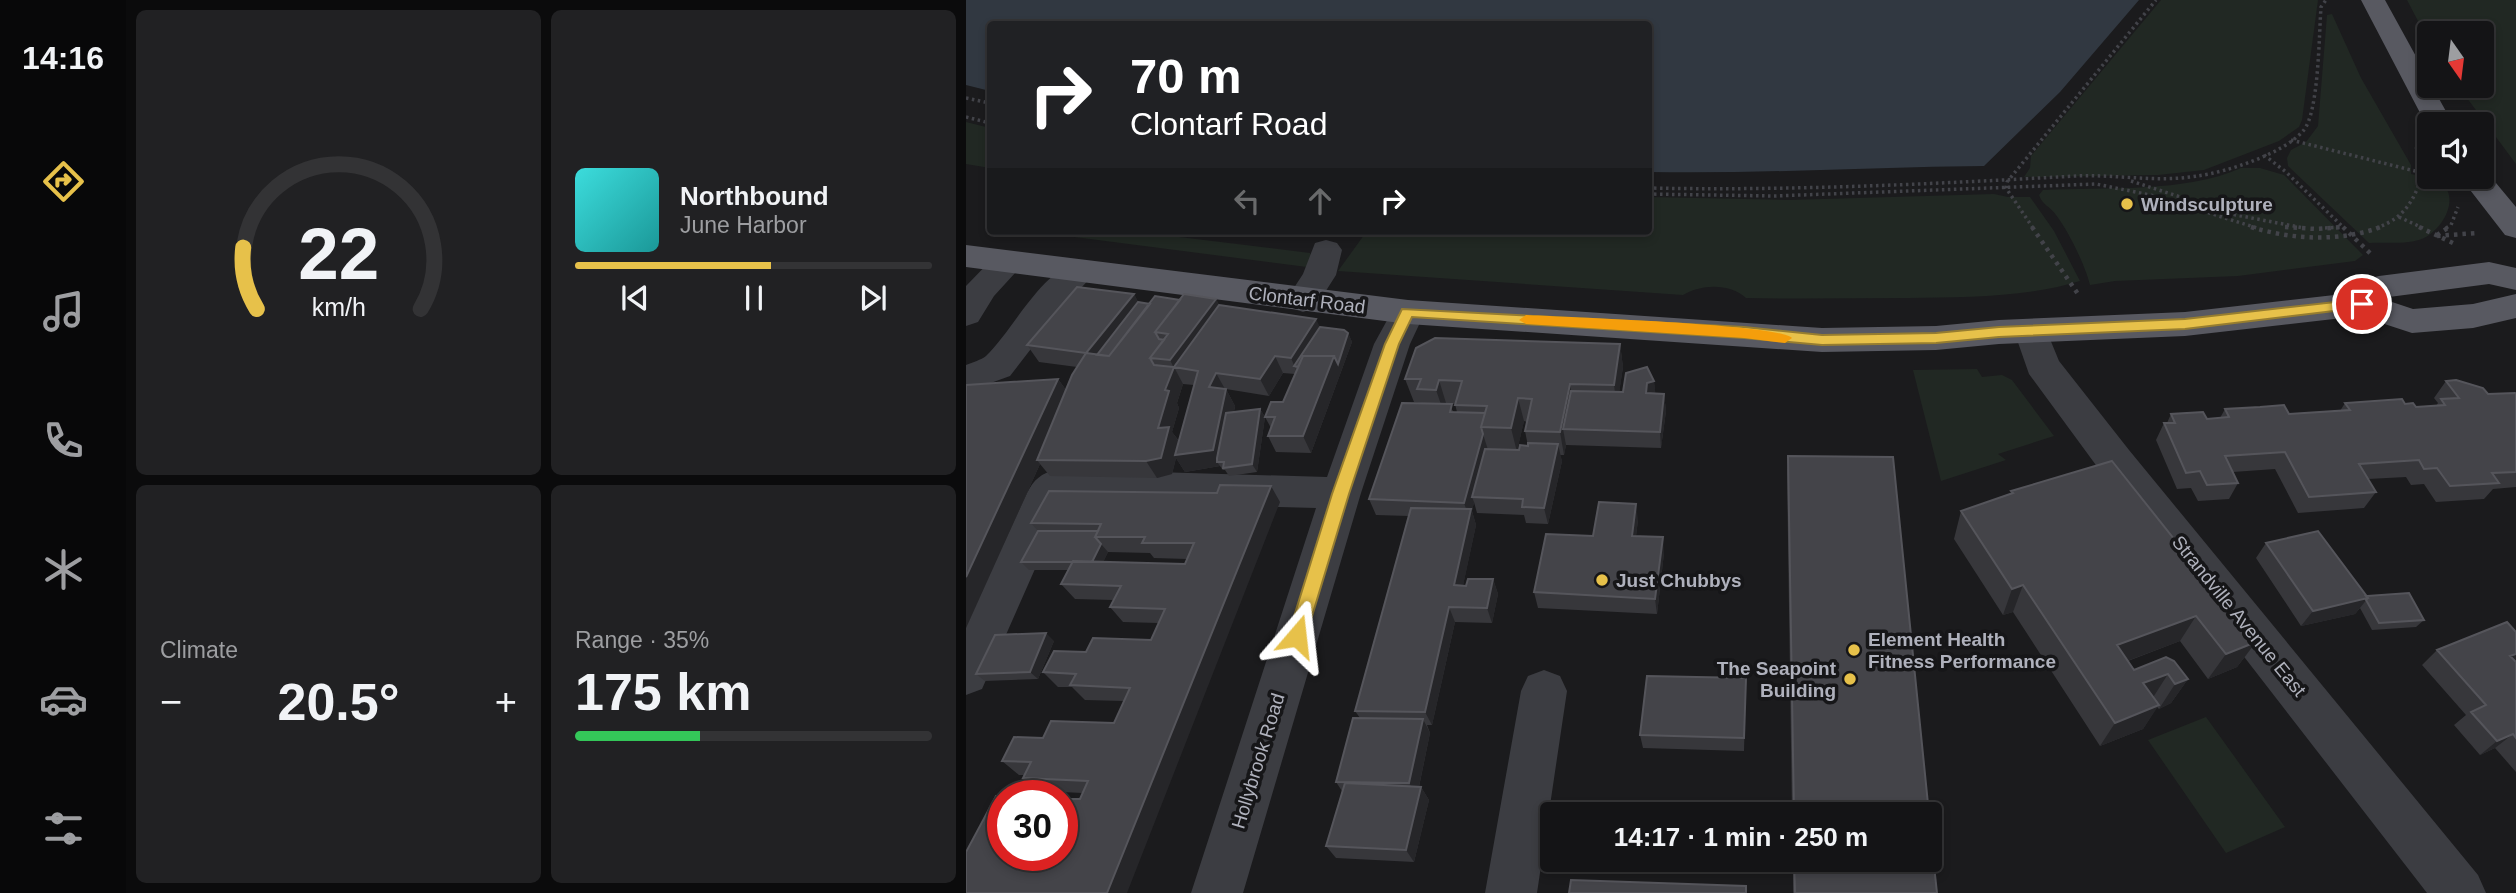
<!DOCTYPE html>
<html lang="en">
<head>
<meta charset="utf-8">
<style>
	body { margin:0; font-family:Arial,sans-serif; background:#212123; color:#f1f3f6; height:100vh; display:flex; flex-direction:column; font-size:26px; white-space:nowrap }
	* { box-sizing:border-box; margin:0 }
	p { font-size:23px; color:#9d9ea1 }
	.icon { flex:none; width:38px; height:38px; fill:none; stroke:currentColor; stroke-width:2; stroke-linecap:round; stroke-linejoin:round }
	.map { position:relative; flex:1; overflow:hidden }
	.drawer { display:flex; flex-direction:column; gap:10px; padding:10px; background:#0b0b0c; width:840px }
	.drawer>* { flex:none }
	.banner { position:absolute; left:21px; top:21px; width:665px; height:214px; border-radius:7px; box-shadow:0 4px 10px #0003,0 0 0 2px #333335; background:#202124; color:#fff; overflow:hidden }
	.needle { width:46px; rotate:166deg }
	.tools { position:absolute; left:1451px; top:21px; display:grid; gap:14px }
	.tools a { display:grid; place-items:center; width:77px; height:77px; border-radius:7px; background:#141416; box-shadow:0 4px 10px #0003,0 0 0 2px #333335; font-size:35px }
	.speed { position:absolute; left:21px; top:780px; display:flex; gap:14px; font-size:35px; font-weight:700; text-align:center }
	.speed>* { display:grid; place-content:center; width:91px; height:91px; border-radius:50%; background:#141416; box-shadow:0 4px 10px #0003,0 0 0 2px #333335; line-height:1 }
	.speed .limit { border:10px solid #d22; background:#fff; color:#111 }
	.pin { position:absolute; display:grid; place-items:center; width:60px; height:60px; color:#fff; margin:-30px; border:4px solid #fff; border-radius:50%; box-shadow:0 2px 7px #0007 }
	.me { position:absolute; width:77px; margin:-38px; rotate:17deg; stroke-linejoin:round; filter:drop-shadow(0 0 5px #0008) }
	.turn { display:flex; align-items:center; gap:24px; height:147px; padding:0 28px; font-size:32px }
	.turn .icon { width:91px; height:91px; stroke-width:2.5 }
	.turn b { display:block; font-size:49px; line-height:60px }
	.lanes { display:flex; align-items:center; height:66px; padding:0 28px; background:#0003; justify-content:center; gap:35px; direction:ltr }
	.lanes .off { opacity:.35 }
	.big { font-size:52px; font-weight:700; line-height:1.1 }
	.drawer .tile { flex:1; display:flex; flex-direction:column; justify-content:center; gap:10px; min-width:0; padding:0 24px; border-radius:10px; background:#212123 }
	.drawer .dial { align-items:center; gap:0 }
	.dial svg { height:182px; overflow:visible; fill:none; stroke:#333335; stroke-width:7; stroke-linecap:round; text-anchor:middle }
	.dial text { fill:#f1f3f6; stroke:none }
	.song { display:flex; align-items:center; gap:21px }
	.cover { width:84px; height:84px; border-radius:10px; background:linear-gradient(135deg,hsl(180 70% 55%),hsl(180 70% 35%)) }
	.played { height:7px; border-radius:4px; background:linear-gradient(90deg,#e7c14a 55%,#333335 55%) }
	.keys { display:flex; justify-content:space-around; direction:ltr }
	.heat { display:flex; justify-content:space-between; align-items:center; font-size:38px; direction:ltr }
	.charge { height:10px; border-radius:5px; background:linear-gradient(90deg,#34c759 35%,#333335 0) }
	.drawer .tiles { flex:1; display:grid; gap:10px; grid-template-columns:repeat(2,1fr) }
	.trip { position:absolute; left:574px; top:802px; width:402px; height:70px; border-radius:7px; background:#141416; box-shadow:0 4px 10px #0003,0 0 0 2px #333335; font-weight:700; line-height:70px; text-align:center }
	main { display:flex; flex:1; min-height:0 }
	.tab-bar { display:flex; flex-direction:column; width:126px; justify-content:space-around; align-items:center; background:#080809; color:#9d9ea1 }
	.tab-bar .icon { width:49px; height:49px }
	.tab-bar .current { color:#e7c14a }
	.tab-bar b { font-size:32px; color:#f1f3f6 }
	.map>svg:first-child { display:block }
	.green { fill:#212823 }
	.water { fill:#313841 }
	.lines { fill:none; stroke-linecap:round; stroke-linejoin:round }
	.path-far1 { stroke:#424349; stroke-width:3.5; stroke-dasharray:2.5 3.5; stroke-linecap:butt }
	.path { stroke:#424349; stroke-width:4.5; stroke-dasharray:3.5 5; stroke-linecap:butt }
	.minor { fill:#3c3d42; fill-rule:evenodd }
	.major { fill:#585961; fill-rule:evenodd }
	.wall { fill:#37373b; fill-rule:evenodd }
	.shaded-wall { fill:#262629 }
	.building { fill:#444449; stroke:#55555b; stroke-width:2 }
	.route { fill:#e7c14a; stroke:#967d30; stroke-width:2 }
	.slow { fill:#f59e0b }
	.poi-dot { fill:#e7c14a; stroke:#161618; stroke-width:2.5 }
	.labels { text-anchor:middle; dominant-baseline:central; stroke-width:7; stroke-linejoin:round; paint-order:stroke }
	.poi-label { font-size:19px; font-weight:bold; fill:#afb1bc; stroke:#161618; text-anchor:start }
	.street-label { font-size:19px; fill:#afb1bc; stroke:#161618 }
</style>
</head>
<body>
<main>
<nav class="tab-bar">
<b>14:16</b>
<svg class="icon current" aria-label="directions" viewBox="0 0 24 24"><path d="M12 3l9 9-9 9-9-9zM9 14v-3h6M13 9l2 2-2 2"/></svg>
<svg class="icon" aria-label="music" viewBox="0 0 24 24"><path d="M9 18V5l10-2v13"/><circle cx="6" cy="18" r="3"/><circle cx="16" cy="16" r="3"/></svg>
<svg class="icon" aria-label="phone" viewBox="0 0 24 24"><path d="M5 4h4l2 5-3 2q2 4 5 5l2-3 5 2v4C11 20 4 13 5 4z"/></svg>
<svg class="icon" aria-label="climate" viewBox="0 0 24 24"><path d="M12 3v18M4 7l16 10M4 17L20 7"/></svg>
<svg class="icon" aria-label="car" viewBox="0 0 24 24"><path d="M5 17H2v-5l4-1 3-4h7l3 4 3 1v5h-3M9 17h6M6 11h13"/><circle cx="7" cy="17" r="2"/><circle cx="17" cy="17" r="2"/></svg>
<svg class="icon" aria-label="filters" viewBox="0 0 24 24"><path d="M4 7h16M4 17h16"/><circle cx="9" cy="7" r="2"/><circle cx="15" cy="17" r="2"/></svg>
</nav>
<section class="drawer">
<div class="tiles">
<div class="tile dial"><svg viewBox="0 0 100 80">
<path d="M14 69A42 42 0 1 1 86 69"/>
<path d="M14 69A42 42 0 0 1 8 42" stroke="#e7c14a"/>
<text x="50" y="56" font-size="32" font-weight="700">22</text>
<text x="50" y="72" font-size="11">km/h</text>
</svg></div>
<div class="tile">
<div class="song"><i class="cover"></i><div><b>Northbound</b><p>June Harbor</p></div></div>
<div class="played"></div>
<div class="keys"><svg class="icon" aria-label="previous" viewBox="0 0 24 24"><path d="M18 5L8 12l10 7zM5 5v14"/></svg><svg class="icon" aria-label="pause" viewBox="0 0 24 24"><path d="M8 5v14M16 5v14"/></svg><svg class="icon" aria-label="next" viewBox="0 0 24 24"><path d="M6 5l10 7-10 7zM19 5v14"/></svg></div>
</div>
<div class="tile"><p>Climate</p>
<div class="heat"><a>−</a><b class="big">20.5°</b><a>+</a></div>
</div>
<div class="tile"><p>Range · 35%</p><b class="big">175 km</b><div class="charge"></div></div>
</div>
</section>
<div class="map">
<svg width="1550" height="893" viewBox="0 0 1550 893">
	<rect width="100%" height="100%" fill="#1b1b1d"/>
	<path class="green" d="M1195 0H1352L1336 120 1333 127 1313 141 1238 170 1192 175 1058 177 1064 168 1065 156Z
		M1441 0H1550V164L1492 86H1516V33H1463V42Z
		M1366 14 1395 78 1445 165V174C1454 176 1469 177 1476 183 1494 200 1476 229 1458 238 1443 245 1420 242 1403 243L1322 166 1321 158 1325 150 1340 142 1352 126 1361 15Z
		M0 122 24 128V168L0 164Z
		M1275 168H1294L1318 175 1397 255 1389 261 1272 276 1149 281 1124 285C1119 265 1103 232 1090 215 1084 206 1077 206 1073 195L1077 190C1138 187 1220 193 1275 168Z
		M1028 194 1042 197H1064L1088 231 1114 281C1059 298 999 297 942 298 888 298 834 299 780 298 764 283 735 284 717 295L372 271 401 231H682L683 197 823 200Z
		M62 231H164L344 253 346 258 341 267Z
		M1011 369 1016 377 1036 375 1046 380 1088 436 1032 454 1040 460 975 481 947 370Z
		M1240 717 1319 827 1260 853 1182 740Z"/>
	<path class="water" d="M0 0H1173L1094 92 1018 166C906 167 795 174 683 172L682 24H24V91L0 85Z"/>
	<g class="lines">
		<path class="path-far1" d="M0 98 24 103
			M0 117 24 123
			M1325 140 1457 173
			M1298 155 1320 172 1378 228
			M1165 181 1270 215 1338 228
			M682 188C825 191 967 184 1110 176 1150 174 1191 183 1231 176 1261 172 1317 154 1337 131 1353 114 1353 33 1355 7L1360 0
			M682 194 808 196 1130 184 1189 196 1291 228
			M1433 217 1457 228
			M1067 228 1040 188 1041 182 1190 0
			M1359 228 1377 227
			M1410 228C1442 217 1450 196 1459 166L1450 147
			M1480 228 1485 225 1492 207"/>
		<path class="path" d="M1066 227 1112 294
			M1285 227C1328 240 1373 242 1415 227
			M1319 227 1350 229 1377 227
			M1377 227 1407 256
			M1453 227 1489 244
			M1471 235 1483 227
			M1471 236 1511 233"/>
		<path class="minor" d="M360 240 371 243 376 250 370 275 349 308 337 312 325 308 320 300 337 274 349 243Z
			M43 251 55 254 59 262 28 296 12 322 0 326V286L31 254Z
			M113 261 125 264 130 272 98 306 44 376 0 392V365C7 362 15 360 20 356 48 329 74 272 113 261Z
			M442 300 454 304 459 312 444 344 395 493 277 893H225L350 508 99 501 16 689 0 695V625L61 493C68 479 75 474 90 469L361 477 408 344 430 304Z
			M1065 319 1077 322 1093 361 1163 450 1512 875 1520 893H1461L1135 472 1063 374 1048 331 1053 322Z
			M578 670 594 676 601 691 571 893H519L555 691 562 676Z"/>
		<path class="major" d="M1395 0H1419L1463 80V86H1466L1487 124H1463V130Z
			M1516 170 1520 171 1550 207V238L1539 235 1494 177H1516Z
			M0 245 442 300 856 328 970 326 1033 320 1219 312 1386 293 1401 279 1413 276 1523 262 1550 268V290L1523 284 1423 297 1420 300 1447 309 1507 304 1550 294V318L1507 328 1446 333 1394 316 1219 336 1033 344 970 350 856 352 442 324 0 267Z"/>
	</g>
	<path class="wall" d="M168 294 172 302 184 304 214 300 250 299 253 305 382 333 386 342 345 453 310 452 302 436 305 428 299 417 317 402 329 374 317 373 303 396 260 389 269 406 268 412 294 409 299 417 291 472 263 476 259 470H257L254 466 219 472 210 458 206 474 191 478 84 476 74 464 0 628V385L92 379 100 390 111 367 73 362 61 345ZM217 384 228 385 213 441 206 432 213 408 211 403Z
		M654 344 657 367 653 392H657L688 381 689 394H698L700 411 695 448 600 445 598 455H594L596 461 582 524 560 523 558 515 511 513 508 502 506 511 510 525 497 585 500 586 527 579 532 594 526 623 489 622 466 725H461L464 733 453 787H455L463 800 448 862 370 858 360 846 376 791 370 782 394 718 389 711 443 516 410 515 403 499 456 403 448 402 439 379ZM480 403 489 404 491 412H488ZM558 421 561 422 559 431 562 446 553 450H551Z
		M1480 381 1522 394H1550V487L1527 489 1518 499 1470 502 1458 484 1445 485 1440 477 1402 479 1410 492 1398 508 1332 513 1309 469 1267 472 1272 483 1263 499 1232 501 1225 488 1211 489 1190 440 1198 423H1201L1205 414 1241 419 1254 418 1259 409 1323 414 1374 411 1379 403 1439 404 1450 407 1470 406 1472 403 1468 398Z
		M822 456 963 814H826L821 472Z
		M1045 491 1290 642 1271 667 1242 679 1214 641 1162 661 1168 670 1200 657 1222 679 1205 703 1193 709 1191 707 1177 729 1134 746 1047 612 1037 615 988 539 995 511 1044 494Z
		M314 502 114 799 117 793 74 791 57 778 59 775H53L36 761 77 738 148 723 158 701 119 700 106 687H92L77 672 120 652 185 640 192 623 157 622 144 607 147 600 109 599 95 584 102 570H63L55 562 72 531 65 523ZM142 552 184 553 188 558 221 559 219 564 137 562Z
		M672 520 670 536 698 553 691 614 572 608 568 592 627 536Z
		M1300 543 1400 596 1458 620 1450 627 1406 630 1394 608 1389 614 1335 626 1290 558Z
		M88 641 72 679 19 681 10 674Z
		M1471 650 1550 660 1549 661 1550 662V772L1529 748 1514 755 1488 725 1500 715 1456 665Z
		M780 678 778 751 677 748 674 735Z
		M827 859H964L971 893H827Z"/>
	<path class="shaded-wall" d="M168 294 177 311 137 363 120 353Z
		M250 299 262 322 208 368 204 360Z
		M350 319 358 335 328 366 332 375 325 358Z
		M382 333 386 342 345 453 337 436 368 356Z
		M654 344 657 367 651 408 648 385Z
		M309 356 317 373 303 396 294 379Z
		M208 367 217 384 211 403 213 408 206 432 214 443 260 389 269 406 257 462H251L254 466 219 472 210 458 206 474 191 478 180 461 192 428 199 390Z
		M250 373 259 389 243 387Z
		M92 379 104 396 71 460 74 464 0 628V577Z
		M473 380 480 403 478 413 470 390Z
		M688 381 690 398 680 393 681 383Z
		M604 384 608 407 597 429 600 445 598 455 594 432Z
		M698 394 700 411 695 448 694 432Z
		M552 398 558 421 551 452 545 428Z
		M294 409 299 417 291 472 286 464Z
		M517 434 522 450 506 497 508 502 506 511 510 525 494 600 488 585 503 517 498 503Z
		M592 444 596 461 582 524 578 508Z
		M305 486 314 502 161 893H141Z
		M670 504 672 520 668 552 666 536Z
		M697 537 698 553 691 614 689 599Z
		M135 544 142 552 133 571 126 563Z
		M527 579 532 594 526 623 521 608Z
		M1057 585 1047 612 1037 615 1046 589Z
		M1402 598 1389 614 1335 626 1347 611Z
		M483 607 489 622 466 725 459 712Z
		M1230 616 1214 641 1137 670 1151 645Z
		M80 633 88 641 72 679 64 672Z
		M1290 642 1271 667 1242 679 1260 654Z
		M1550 654V660L1548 662 1544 656Z
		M1202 674 1186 699 1177 683Z
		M1222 679 1205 703 1193 709 1209 684Z
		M1193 705 1177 729 1134 746 1149 723Z
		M457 719 464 733 451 796 443 783Z
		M1547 734 1529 748 1514 755 1531 741Z
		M455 787 463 800 448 862 440 850Z"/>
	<path class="building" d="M111 287 168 294 120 353 143 356 189 296 214 300 189 332 193 339 198 340 184 358 188 365 208 367 199 390 203 391 192 428 203 427 195 458 180 461 71 460 106 375 120 353 61 345Z
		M218 294 250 299 204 360 184 358 202 334 189 332Z
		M172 302 184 304 143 356 131 355Z
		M253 305 350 319 325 358 309 356 294 379 250 373 243 387 260 389 247 450 209 455 232 371 208 367Z
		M354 327 378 330 382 333 372 364 368 356H337L332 367 328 366Z
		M469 338 654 344 648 385 604 384 594 432 559 431 566 399 552 398 545 428 515 427 521 406 489 405 496 381 473 380 470 390 451 389 455 379H439L450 348Z
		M337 356H368L337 436H302L309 417H299L305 402H317Z
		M681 367 688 381 681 383 680 393 698 394 694 432 597 429 605 391 657 392 660 373Z
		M92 379 0 577V385Z
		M1490 380 1517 388 1522 394 1549 393 1550 394V472L1526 473 1533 483 1484 486 1471 468 1458 469 1453 460 1393 464 1410 492 1343 497 1319 452 1259 456 1272 483 1241 485 1234 471 1220 473 1198 423H1209L1205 414 1237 412 1241 419 1263 417 1259 409 1294 407 1318 405 1323 414 1384 410 1379 403 1436 399 1439 404 1447 403 1450 407 1479 405 1475 399 1493 398 1480 381Z
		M436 403 486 404 484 412 519 413 515 427 517 434 498 503 403 499Z
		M294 409 286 464 257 468 258 462H251V458L260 413Z
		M562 443 592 444 578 508 556 507 557 499 506 497 519 449 553 450 554 445 562 446Z
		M822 456 927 457 963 814H828Z
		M1146 461 1290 642 1260 654 1230 616 1151 645 1168 670 1200 657 1208 661 1222 679 1209 684 1202 674 1177 683 1193 705 1149 723 1057 585 1046 589 995 511 1047 493 1045 491Z
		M254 485 305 486 141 893H0V852L30 796 37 797V856H96V799H114L122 781 57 778 65 762 36 761 48 737 77 738 85 721 148 723 164 688 104 685 110 674 77 672 88 651 120 652 127 638 185 640 199 609 144 607 155 586 95 584 107 561 219 564 228 543H176L179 537H129L135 524 65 523 83 491 251 493Z
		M633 502 670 504 666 536 697 537 689 599 568 592 580 534 627 536Z
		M445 508 505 509 488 585 500 586 502 579H527L521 608 483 607 459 712 389 711Z
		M72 531H132L129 537 135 544 126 562H55Z
		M1352 531 1402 598 1347 611 1300 543Z
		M1443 593 1458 620 1413 623 1400 600 1402 598 1400 596Z
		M1541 622 1550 632V654L1544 656 1550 662V738L1547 734 1531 741 1505 712 1520 705 1471 650Z
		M80 633 64 672 10 674 29 635Z
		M681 676 780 678 778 738 674 735Z
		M387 718 457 719 443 783 370 782Z
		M379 783 455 787 440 850 360 846Z
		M964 829 971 893H829L828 859H964Z
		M605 880 780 886V893H603Z"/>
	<path class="route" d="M1396 299 1401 300V307L1219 329 1033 337 970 343 856 345 778 338 446 317 433 344 383 494 340 636 338 642 331 644 325 642 322 636 366 494 419 344 436 309 778 327 856 335 970 333 1033 327 1219 319Z"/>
	<path class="slow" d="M560 315C594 317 814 324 826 338L819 343 778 338 560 324 553 320Z"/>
	<g class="poi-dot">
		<circle cx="1161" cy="204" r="7"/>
		<circle cx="636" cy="580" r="7"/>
		<circle cx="888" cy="650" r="7"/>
		<circle cx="884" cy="679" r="7"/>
	</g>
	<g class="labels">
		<g class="poi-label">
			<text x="1175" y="204">Windsculpture</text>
			<text x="650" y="580">Just Chubbys</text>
			<text x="902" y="639">Element Health<tspan x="902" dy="22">Fitness Performance</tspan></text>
			<text x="870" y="668" text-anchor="end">The Seapoint<tspan x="870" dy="22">Building</tspan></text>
		</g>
		<g class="street-label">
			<text transform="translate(341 300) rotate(7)">Clontarf Road</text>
			<text transform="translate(1273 616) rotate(51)">Strandville Avenue East</text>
			<text transform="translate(292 761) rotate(-73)">Hollybrook Road</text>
		</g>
	</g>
</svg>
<div class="tools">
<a><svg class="needle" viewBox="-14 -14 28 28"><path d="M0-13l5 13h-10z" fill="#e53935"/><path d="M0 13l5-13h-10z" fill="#9d9ea1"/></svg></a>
<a><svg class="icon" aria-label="sound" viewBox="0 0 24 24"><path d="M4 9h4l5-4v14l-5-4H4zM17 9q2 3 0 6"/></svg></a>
</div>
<div class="speed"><div class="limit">30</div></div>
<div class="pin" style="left:1396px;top:304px;background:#d93025"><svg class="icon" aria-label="arrive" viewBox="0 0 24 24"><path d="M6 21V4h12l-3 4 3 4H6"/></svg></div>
<svg class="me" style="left:331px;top:636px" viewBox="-20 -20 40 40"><path d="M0-17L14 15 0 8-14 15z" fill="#e7c14a" stroke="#fff" stroke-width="4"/></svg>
<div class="trip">14:17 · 1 min · 250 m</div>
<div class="banner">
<div class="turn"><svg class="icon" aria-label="right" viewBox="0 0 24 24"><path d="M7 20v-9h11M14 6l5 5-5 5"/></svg><div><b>70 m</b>Clontarf Road</div></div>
<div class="lanes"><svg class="icon off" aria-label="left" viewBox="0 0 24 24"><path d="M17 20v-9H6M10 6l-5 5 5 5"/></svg><svg class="icon off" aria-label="ahead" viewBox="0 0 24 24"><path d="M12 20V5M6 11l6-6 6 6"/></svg><svg class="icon" aria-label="right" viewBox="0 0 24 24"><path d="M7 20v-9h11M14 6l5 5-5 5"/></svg></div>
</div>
</div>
</main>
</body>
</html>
